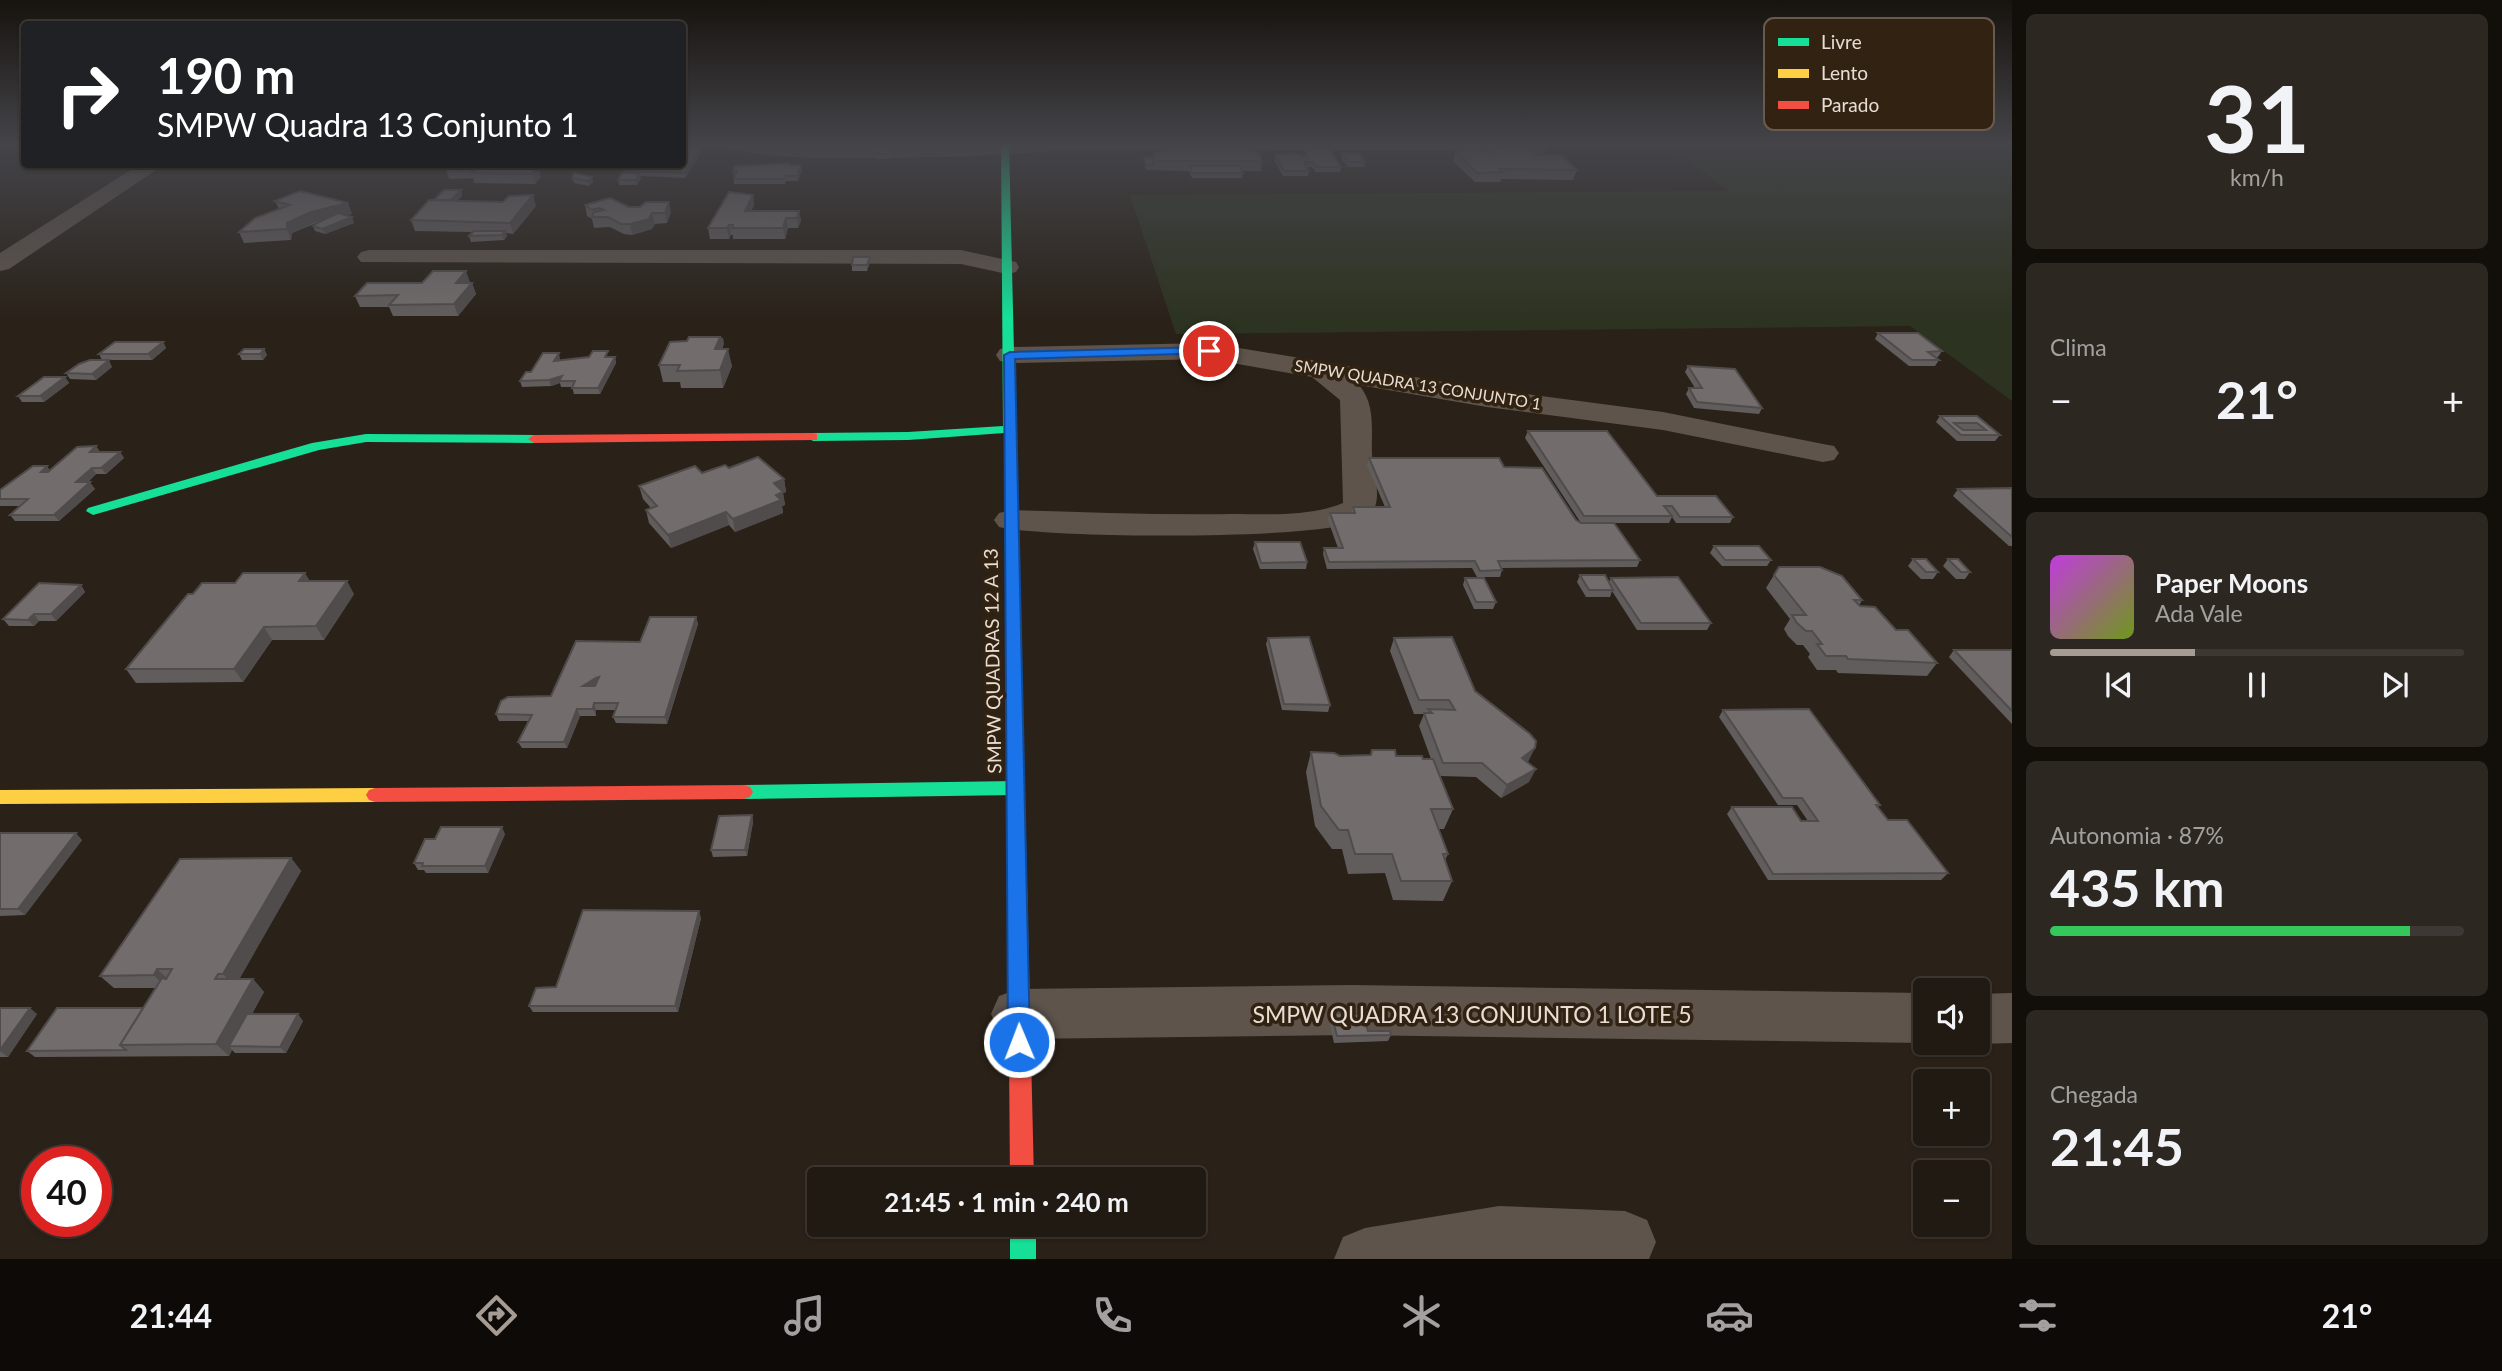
<!DOCTYPE html>
<html lang="pt">
<head>
<meta charset="utf-8">
<style>
	body { margin:0; font-family:Lato,sans-serif; background:#2d2721; color:#f1f3f6; height:100vh; display:flex; flex-direction:column; font-size:26px; white-space:nowrap }
	* { box-sizing:border-box; margin:0 }
	p { font-size:23px; color:#a2a1a0 }
	.icon { flex:none; width:38px; height:38px; fill:none; stroke:currentColor; stroke-width:2; stroke-linecap:round; stroke-linejoin:round }
	.map { position:relative; flex:1; overflow:hidden }
	.panel { display:flex; flex-direction:column; gap:14px; padding:14px; background:#120e0a; width:490px }
	.panel>* { flex:none }
	.top-card { position:absolute; left:21px; top:21px; width:665px; height:147px; border-radius:7px; box-shadow:0 2px 5px #0004,0 0 0 2px #3d3833; background:#202124; color:#fff; overflow:hidden }
	.buttons { position:absolute; left:1913px; top:978px; display:grid; gap:14px }
	.buttons a { display:grid; place-items:center; width:77px; height:77px; border-radius:7px; background:#201a13; box-shadow:0 2px 5px #0004,0 0 0 2px #3d3833; font-size:35px }
	.speed { position:absolute; left:21px; top:1146px; display:flex; gap:14px; font-size:35px; font-weight:700; text-align:center }
	.speed>* { display:grid; place-content:center; width:91px; height:91px; border-radius:50%; background:#201a13; box-shadow:0 2px 5px #0004,0 0 0 2px #3d3833; line-height:1 }
	.speed .limit { border:10px solid #d22; background:#fff; color:#111 }
	.pin { position:absolute; display:grid; place-items:center; width:60px; height:60px; color:#fff; margin:-30px; border:4px solid #fff; border-radius:50%; box-shadow:0 2px 7px #0007 }
	.me { position:absolute; width:77px; margin:-38px; rotate:359deg; stroke-linejoin:round; filter:drop-shadow(0 0 5px #0008) }
	.turn { display:flex; align-items:center; gap:24px; height:147px; padding:0 21px; font-size:32px }
	.turn .icon { width:91px; height:91px; stroke-width:2.5 }
	.turn b { display:block; font-size:49px; line-height:60px }
	.big { font-size:52px; font-weight:700; line-height:1.1 }
	.panel .tile { flex:1; display:flex; flex-direction:column; justify-content:center; gap:10px; min-width:0; padding:0 24px; border-radius:10px; background:#2d2721 }
	.panel .dial { align-items:center; gap:0 }
	.dial b { font-size:91px; line-height:1 }
	.song { display:flex; align-items:center; gap:21px }
	.cover { width:84px; height:84px; border-radius:10px; background:linear-gradient(135deg,hsl(290 70% 55%),hsl(80 70% 35%)) }
	.played { height:7px; border-radius:4px; background:linear-gradient(90deg,#a69c93 35%,#3d3833 35%) }
	.keys { display:flex; justify-content:space-around; direction:ltr }
	.heat { display:flex; justify-content:space-between; align-items:center; font-size:38px; direction:ltr }
	.charge { height:10px; border-radius:5px; background:linear-gradient(90deg,#34c759 87%,#3d3833 0) }
	.trip { position:absolute; left:807px; top:1167px; width:399px; height:70px; border-radius:7px; background:#201a13; box-shadow:0 2px 5px #0004,0 0 0 2px #3d3833; font-weight:700; line-height:70px; text-align:center }
	.tabs { display:flex; height:112px; justify-content:space-around; align-items:center; background:#0d0a08; color:#a2a1a0 }
	.tabs .icon { width:49px; height:49px }
	.tabs .selected { color:#a69c93 }
	.tabs b { font-size:32px; color:#f1f3f6 }
	main { display:flex; flex:1; min-height:0 }
	.map>svg:first-child { display:block }
	.green { fill:#2d3321 }
	.lines { fill:none; stroke-linecap:round; stroke-linejoin:round }
	.street { fill:#5e544c; fill-rule:evenodd }
	.fast { fill:#16e098; fill-rule:evenodd }
	.slow { fill:#ffcf43; fill-rule:evenodd }
	.jam { fill:#f24e42; fill-rule:evenodd }
	.wall { fill:#625d5d }
	.shaded-wall { fill:#504c4c }
	.building { fill:#726c6c; stroke:#504c4c; stroke-width:2; fill-rule:evenodd }
	.route { fill:#1a73e8; stroke:#114b97; stroke-width:2 }
	.labels { text-anchor:middle; dominant-baseline:central; stroke-width:7; stroke-linejoin:round; paint-order:stroke }
	.far-street-label { font-size:16px; fill:#e8ddd4; stroke:#312212 }
	.street-label { font-size:19px; fill:#e8ddd4; stroke:#312212 }
	.near-street-label { font-size:23px; fill:#e8ddd4; stroke:#312212 }
	.key { fill:#312212; stroke:#685a4c; stroke-width:2 }
	.key-label { font-size:19px; fill:#e8ddd4 }
</style>
</head>
<body>
<main>
<div class="map">
<svg width="2012" height="1259" viewBox="0 0 2012 1259">
	<rect width="100%" height="100%" fill="#2a2219"/>
	<path class="green" d="M1664 142H2012V401L1910 326 1176 334 1130 195 1728 191Z"/>
	<g class="lines">
		<path class="street" d="M715 142 802 147 1021 142H1512L1526 145 1524 142H1544L1548 148 1545 152 1523 157 1498 151 1057 150C1003 156 950 157 895 158 835 158 777 161 718 146Z
			M140 164H165L9 269 0 271V253Z
			M369 250H961L1016 262 1019 267 1016 272 1007 274 961 264 361 262 357 257 361 252Z
			M1209 343 1487 389 1663 412 1823 444 1834 446 1839 453 1834 460 1823 462 1663 430 1487 407 1359 385C1376 405 1371 430 1372 455 1373 474 1385 502 1368 517 1339 542 1044 538 999 527L994 520 999 513 1011 510C1084 512 1158 515 1231 514 1267 514 1309 517 1343 503L1340 400 1312 377 1209 359 1010 363 1000 361 996 355 1000 349 1010 347Z
			M1350 985 1925 993V1043L1350 1035 1018 1039 999 1032 991 1014 999 996 1018 989Z
			M2012 993V1043L1978 1044 1975 1043H1978V994Z
			M1499 1206 1625 1211 1647 1220 1656 1242 1649 1259H1334L1343 1237 1365 1228Z"/>
		<path class="fast" d="M1001 142H1009L1019 562 1012 567 1005 562 1004 433 908 440 813 441 807 437 813 433 908 432 1003 426Z
			M366 434 534 435 540 439 534 443 366 442 319 450 93 515 86 511 88 508 312 443Z
			M1015 781 1021 783 1024 788 1021 793 1015 795 744 799 738 797 735 792 738 787 744 785Z
			M1010 1225H1036V1259H1010Z"/>
		<path class="slow" d="M1012 557 1019 562 1028 927 1025 933 1018 936 1011 933 1008 927 1005 562Z
			M375 788 381 790 384 795 381 800 375 802 0 804V790Z"/>
		<path class="jam" d="M813 433 817 434V440L534 443 528 439 534 435Z
			M744 785 750 787 753 792 750 797 744 799 375 802 369 800 366 795 369 790 375 788Z
			M1018 918 1025 921 1028 927 1034 1180H1010L1008 927 1011 921Z"/>
	</g>
	<path class="wall" d="M694 147 701 152 685 178 640 176 641 178 637 185H619L618 180 625 173 624 171 653 166Z
		M891 148 890 159H876V154Z
		M1305 149 1341 167 1340 172H1315L1312 167H1307L1309 171 1308 176H1283L1274 160 1275 155 1305 157Z
		M1488 150 1534 155 1577 170 1573 180 1501 179 1500 182H1475L1453 161 1456 151 1487 152Z
		M1154 153 1262 161 1261 171H1242V178H1192L1189 171 1146 170 1144 162V157H1153Z
		M1342 153 1365 162 1364 167H1348L1341 158Z
		M450 164H529L530 167 541 177 535 184 474 183 473 178 449 179 446 169Z
		M791 165 802 170 798 181H786L785 184H734V179L735 176H734L733 171Z
		M572 178 593 182 589 186 574 183Z
		M461 190 462 196 457 201 536 206 513 234 506 233 507 236 504 240 471 242 469 236 472 232 415 231 411 220 434 200Z
		M753 195 754 205 751 211H799L801 221 798 228H788L785 239H733V235H731L729 239H710L708 228Z
		M275 201 348 203 352 214 345 215 354 223 325 234 315 231 313 226 319 222 292 233 291 240 244 243 239 232 279 209Z
		M585 205 629 207 671 212 667 223 655 224 652 229 632 235 624 234 610 227 594 228 592 219 587 216Z
		M870 262 867 271H852V265Z
		M470 282 472 283 476 294 458 316H393L389 307H360L355 296Z
		M1878 333 1942 351 1938 357H1936L1939 360 1935 366H1909L1875 339Z
		M163 342 166 348 152 360H102L99 354Z
		M724 343 722 349 732 366 723 388H681L680 382H663L659 365Z
		M264 349 267 355 263 360H242L239 354Z
		M615 357 616 363 600 394H574L572 387H561L560 383 551 386 522 387 520 381 531 372 560 359V360Z
		M1688 366 1762 408 1759 414 1694 408 1686 394 1689 388H1695L1685 372Z
		M112 367 96 380 70 379 66 373Z
		M65 377 69 383 44 402H22L18 396Z
		M1940 416H1977L2000 435 1995 441H1957L1936 422Z
		M1528 431 1657 496 1733 517 1730 523H1676L1672 517 1669 523H1614L1640 560 1637 567 1501 568 1502 570 1500 577H1477L1472 568 1327 569 1323 554 1324 548H1338L1328 520 1330 513H1351L1353 507H1385L1367 465 1369 458 1504 467 1581 523 1525 438Z
		M96 446 100 452H120L124 458 106 474H96L88 482 95 489 59 521H15L10 515 21 506H0V490L50 470Z
		M729 468 784 479 786 492 783 493 785 505 782 506 783 513 735 532 729 525 671 548 649 523 646 510 651 508 643 499 639 486Z
		M2012 488V546H2009L1953 496 1958 489Z
		M1255 542 1307 562 1306 569H1260L1253 549Z
		M1714 546 1771 560 1767 566H1722L1710 553Z
		M1913 559 1938 572 1933 579H1921L1908 566Z
		M1948 559 1970 572 1965 579H1956L1943 566Z
		M1779 567 1862 600 1859 606 1896 630 1937 663 1927 676 1838 673 1836 670H1817L1808 657 1810 654 1803 645H1797L1788 636 1784 629 1790 619 1766 588Z
		M1580 575 1609 582 1611 578 1711 623 1707 630H1637L1612 591 1610 597H1586L1577 582Z
		M1465 578 1496 602 1493 609H1474L1463 585Z
		M310 581 354 594 324 640H272L243 682 136 683 126 669Z
		M81 585 85 592 56 621H39L34 626H9L3 619Z
		M696 617 698 624 667 724 616 723 613 717 616 710H596V716H580L567 748H522L518 742 528 721H499L496 714 551 696 640 642Z
		M1268 638 1330 705 1328 712 1282 710 1266 644Z
		M1394 638 1475 691 1528 762 1529 782 1501 798 1476 777 1440 776 1453 809 1444 829H1439L1448 854 1445 860 1452 881 1443 901 1393 900 1385 873 1348 874 1342 849H1332L1315 826 1306 772 1311 752 1340 756H1396L1431 759 1419 726 1424 714H1414L1390 651Z
		M1954 650H2012V724L1949 657Z
		M1723 710 1880 805 1878 807 1888 820 1948 873 1941 880H1768L1727 814 1732 807 1801 821H1808L1797 805H1778L1719 717Z
		M752 815 753 822 747 856 713 857 711 850Z
		M0 833 82 840 25 915 0 916Z
		M505 834 488 873H426L424 870H418L414 863 435 839Z
		M291 858 301 871 239 979H253L264 992 252 1014 303 1021 286 1053H235L232 1050 229 1056 35 1057 27 1051 144 1008 156 988H114L100 976Z
		M701 918 678 1012H533L529 1006 556 987Z
		M0 1008 37 1014 8 1057H0Z
		M1331 1013 1368 1031 1391 1035 1388 1041 1334 1043 1329 1020Z"/>
	<path class="shaded-wall" d="M700 147 701 152 685 178V173Z
		M801 165 802 170 798 181 797 176Z
		M538 167 541 177 535 184 532 174Z
		M639 173 641 178 637 185 636 180Z
		M592 177 593 182 589 186 588 181Z
		M461 190 462 196 452 205 451 200Z
		M533 195 536 206 513 234 510 223Z
		M753 195 754 205 747 221 745 211Z
		M669 202 671 212 667 223 665 213Z
		M348 203 352 214 315 222 292 233 291 240 287 229V223L311 212Z
		M799 211 801 221 798 228 797 218Z
		M652 213 655 224 652 229 632 235 630 224Z
		M352 217 354 223 325 234 322 229Z
		M786 218 788 228 785 239 783 228Z
		M729 225 731 235 729 239 727 228Z
		M505 231 507 236 504 240 502 235Z
		M870 257V262L867 271V265Z
		M466 271 470 282 460 294 456 283Z
		M472 283 476 294 458 316 454 304Z
		M720 337 723 338 724 343 722 349H715Z
		M163 342 166 348 152 360 148 354Z
		M264 349 267 355 263 360 260 354Z
		M728 349 732 366 723 388 720 370Z
		M559 353 560 359 556 367 554 361Z
		M615 357 616 363 600 394 598 388Z
		M109 360 112 367 96 380 92 374Z
		M562 376 559 381 560 383 551 386 549 380Z
		M65 377 69 383 44 402 40 396Z
		M96 446 100 453 90 452Z
		M120 452 124 458 106 474 101 468Z
		M47 466 52 473 41 472Z
		M92 468 96 474 81 489 76 482Z
		M784 479 786 492 783 493 785 505 782 506 783 513 735 532 733 519 774 483Z
		M90 482 95 489 59 521 54 515Z
		M726 512 729 525 671 548 668 535Z
		M305 573 313 586 299 581Z
		M347 581 354 594 324 640 316 626Z
		M81 585 85 592 56 621 51 614Z
		M34 614 39 621 34 626 28 620Z
		M696 617 698 624 667 724 665 717Z
		M264 627 272 640 243 682 234 669Z
		M596 678 598 684 585 693 583 686Z
		M594 703 596 710V716L593 709Z
		M577 709 580 716 567 748 564 742Z
		M1535 748 1528 762 1515 771 1522 758Z
		M1536 769 1529 782 1501 798 1507 785Z
		M752 815 753 822 747 856 745 850Z
		M502 827 505 834 488 873 485 866Z
		M76 833 82 840 25 915 18 909Z
		M291 858 301 871 235 987 223 974Z
		M699 911 701 918 678 1012 675 1006Z
		M157 969 170 981 166 988 154 975Z
		M253 979 264 992 234 1046H229L232 1050 229 1056 216 1044Z
		M30 1008 37 1014 8 1057 0 1051Z
		M298 1014 303 1021 286 1053 280 1047Z"/>
	<path class="building" d="M682 143H693L691 147H700L685 173 624 171 628 166 682 164Z
		M1236 146 1260 154 1262 161H1153L1154 153 1179 148Z
		M1525 147 1534 155H1561L1577 170 1500 169 1503 172 1477 173 1456 151 1482 150 1491 153 1488 150Z
		M876 148H891L890 154H876Z
		M1305 149H1329L1341 167H1316L1313 162H1304L1309 171H1284L1275 155 1291 153 1307 157Z
		M1342 153H1359L1365 162H1348Z
		M1144 157H1153V165H1146Z
		M790 163V165H801L797 176H785L784 179H734L737 171H733L735 166Z
		M450 164H528L526 167H538L532 174 471 173 476 168 446 169Z
		M1190 166H1240L1243 173H1192Z
		M574 173 592 177 588 181 572 178Z
		M622 173H639L636 180H618Z
		M444 190H461L451 200H434Z
		M300 191 348 203 311 212 287 223V229L239 232 255 218 290 205 275 201Z
		M729 192 753 195 745 211H799L797 218H786L783 228H732L733 225H729L727 228H708Z
		M533 195 510 223 411 220 429 200 503 202 509 196Z
		M610 198 629 207H640L646 202H669L665 213H652L649 219 630 224H621L608 217H592L594 212 604 210 599 208 592 210 585 205Z
		M338 213 352 217 322 229 313 226 319 222Z
		M474 231H505L502 235 469 236Z
		M853 257H870L867 265H852Z
		M433 271H466L456 283H472L454 304 389 305 398 295 355 296 367 283H422Z
		M1878 333H1918L1942 351 1928 352 1939 360H1912Z
		M689 337H720L715 349H728L720 370 677 371 680 365H659L670 342 687 341Z
		M115 342H163L148 354H99Z
		M244 349H264L260 354H239Z
		M593 351H608L605 357H615L598 388H572L575 381H559L562 376 549 380 520 381 526 372H531L543 353H559L554 361 589 357Z
		M90 360H109L92 374 66 373 79 364Z
		M1688 366 1735 369 1762 408 1697 402 1689 388H1702Z
		M44 377H65L40 396H18Z
		M1940 416H1977L2000 435H1961ZM1954 423H1977L1986 430H1963Z
		M1528 431H1607L1657 496H1716L1733 517H1680L1672 506H1664L1672 516H1584Z
		M96 446 90 452H120L101 468H92L76 482H90L54 515H10L28 499H0V490L33 466H47L41 472H48L77 447Z
		M758 457 784 479 774 483 783 492 776 495 781 500 733 519 726 512 668 535 646 510 657 506 639 486 695 466 702 473 725 465 729 468Z
		M1369 458H1499L1504 467 1542 468 1576 520 1581 523H1614L1640 560 1498 561 1502 570 1480 571 1475 561 1329 562 1324 548H1343L1330 513H1355L1353 507H1390Z
		M2012 488V537L1958 489Z
		M1255 542H1300L1307 562 1261 563Z
		M1714 546H1759L1771 560H1725Z
		M1913 559H1926L1938 572H1926Z
		M1948 559H1958L1970 572H1961Z
		M1779 567H1820L1842 576 1862 600H1854L1860 606 1875 607 1896 630H1908L1937 663 1848 659 1846 656H1826L1817 644H1822L1812 631H1806L1797 623 1792 615H1806L1774 575Z
		M243 573H305L299 581H347L316 626 264 627 234 669H126L188 594H193L202 583H235Z
		M1580 575H1605L1613 590H1589Z
		M1678 577 1711 623H1641L1611 578Z
		M1465 578H1484L1496 602H1476Z
		M39 583 81 585 51 614H34L28 620 3 619Z
		M650 617H696L665 717H613L618 703H594L593 709H577L564 742H518L532 715 496 714 501 701 508 697 551 696 576 641 640 642ZM599 677 595 686H583L596 678Z
		M1309 637 1330 705 1284 704 1268 638Z
		M1452 637 1475 691 1530 734 1536 741 1535 748 1522 758 1536 769 1507 785 1482 763H1443L1424 713H1432L1428 709 1455 710 1449 700H1419L1394 638Z
		M1954 650H2012V711Z
		M1809 709 1880 805H1876L1888 820H1907L1948 873 1773 874 1732 807H1792L1801 821H1818L1802 798H1783L1723 710Z
		M1372 750H1395L1396 756H1422L1423 759H1433L1453 809H1431L1448 854H1443L1452 881H1401L1392 854H1355L1348 830H1339L1321 806 1311 752 1334 753 1340 756 1371 755Z
		M752 815 745 850H711L719 816Z
		M441 827H502L485 866H422L423 863H414L425 839H435Z
		M0 833H76L18 909H0Z
		M291 858 223 974H218L215 979H253L216 1044 120 1045 162 978 166 979 172 969H157L154 975 100 976 180 859Z
		M583 910 699 911 675 1006H529L536 988 556 987Z
		M0 1008H30L0 1050Z
		M57 1008H143L120 1045 126 1050 27 1051Z
		M1331 1013 1363 1014 1368 1031H1390L1391 1035 1337 1036Z
		M247 1014H298L280 1047 229 1046Z"/>
	<linearGradient id="sky" x2="0" y2="1"><stop stop-color="#17130e"/><stop offset="0.45" stop-color="#444449"/><stop offset="1" stop-color="#444449" stop-opacity="0"/></linearGradient>
	<rect width="2012" height="319" fill="url(#sky)"/>
	<path class="route" d="M1209 347 1215 351 1213 353 1015 359 1030 1042 1027 1049 1019 1052 1011 1049 1008 1042 1004 355 1010 352Z"/>
	<g class="labels">
		<g class="far-street-label">
			<text transform="translate(1418 384) rotate(9)">SMPW QUADRA 13 CONJUNTO 1</text>
		</g>
		<g class="street-label">
			<text transform="translate(992 661) rotate(-91)">SMPW QUADRAS 12 A 13</text>
		</g>
		<g class="near-street-label">
			<text x="1472" y="1014">SMPW QUADRA 13 CONJUNTO 1 LOTE 5</text>
		</g>
	</g>
	<rect x="1764" y="18" width="230" height="112" rx="10" class="key"/>
	<rect x="1778" y="38" width="31" height="8" fill="#16e098"/>
	<rect x="1778" y="69" width="31" height="9" fill="#ffcf43"/>
	<rect x="1778" y="101" width="31" height="8" fill="#f24e42"/>
	<g class="key-label">
		<text x="1821" y="49">Livre</text>
		<text x="1821" y="80">Lento</text>
		<text x="1821" y="112">Parado</text>
	</g>
</svg>
<div class="buttons">
<a><svg class="icon" aria-label="sound" viewBox="0 0 24 24"><path d="M4 9h4l5-4v14l-5-4H4zM17 9q2 3 0 6"/></svg></a>
<a>+</a>
<a>−</a>
</div>
<div class="speed"><div class="limit">40</div></div>
<div class="pin" style="left:1209px;top:351px;background:#d93025"><svg class="icon" aria-label="arrive" viewBox="0 0 24 24"><path d="M6 21V4h12l-3 4 3 4H6"/></svg></div>
<svg class="me" style="left:1019px;top:1042px" viewBox="-20 -20 40 40"><circle r="17" fill="#1a73e8" stroke="#fff" stroke-width="3"/><path d="M0-11L8 9 0 5-8 9z" fill="#fff"/></svg>
<div class="trip">21:45 · 1 min · 240 m</div>
<div class="top-card">
<div class="turn"><svg class="icon" aria-label="right" viewBox="0 0 24 24"><path d="M7 20v-9h11M14 6l5 5-5 5"/></svg><div><b>190 m</b>SMPW Quadra 13 Conjunto 1</div></div>
</div>
</div>
<section class="panel">
<div class="tile dial"><b>31</b><p>km/h</p></div>
<div class="tile"><p>Clima</p>
<div class="heat"><a>−</a><b class="big">21°</b><a>+</a></div>
</div>
<div class="tile">
<div class="song"><i class="cover"></i><div><b>Paper Moons</b><p>Ada Vale</p></div></div>
<div class="played"></div>
<div class="keys"><svg class="icon" aria-label="previous" viewBox="0 0 24 24"><path d="M18 5L8 12l10 7zM5 5v14"/></svg><svg class="icon" aria-label="pause" viewBox="0 0 24 24"><path d="M8 5v14M16 5v14"/></svg><svg class="icon" aria-label="next" viewBox="0 0 24 24"><path d="M6 5l10 7-10 7zM19 5v14"/></svg></div>
</div>
<div class="tile"><p>Autonomia · 87%</p><b class="big">435 km</b><div class="charge"></div></div>
<div class="tile"><p>Chegada</p><b class="big">21:45</b></div>
</section>
</main>
<nav class="tabs">
<b>21:44</b>
<svg class="icon selected" aria-label="directions" viewBox="0 0 24 24"><path d="M12 3l9 9-9 9-9-9zM9 14v-3h6M13 9l2 2-2 2"/></svg>
<svg class="icon" aria-label="music" viewBox="0 0 24 24"><path d="M9 18V5l10-2v13"/><circle cx="6" cy="18" r="3"/><circle cx="16" cy="16" r="3"/></svg>
<svg class="icon" aria-label="phone" viewBox="0 0 24 24"><path d="M5 4h4l2 5-3 2q2 4 5 5l2-3 5 2v4C11 20 4 13 5 4z"/></svg>
<svg class="icon" aria-label="climate" viewBox="0 0 24 24"><path d="M12 3v18M4 7l16 10M4 17L20 7"/></svg>
<svg class="icon" aria-label="car" viewBox="0 0 24 24"><path d="M5 17H2v-5l4-1 3-4h7l3 4 3 1v5h-3M9 17h6M6 11h13"/><circle cx="7" cy="17" r="2"/><circle cx="17" cy="17" r="2"/></svg>
<svg class="icon" aria-label="filters" viewBox="0 0 24 24"><path d="M4 7h16M4 17h16"/><circle cx="9" cy="7" r="2"/><circle cx="15" cy="17" r="2"/></svg>
<b>21°</b>
</nav>
</body>
</html>
